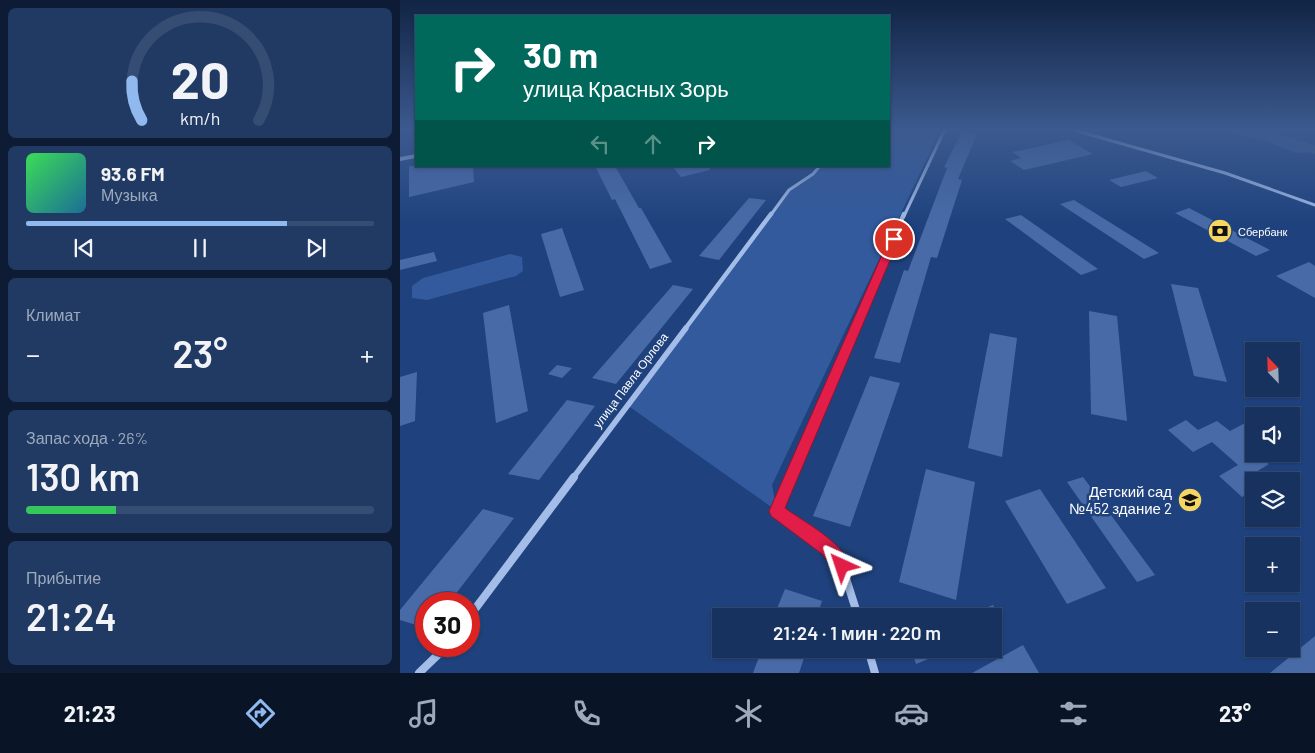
<!DOCTYPE html>
<html lang="ru">
<head>
<meta charset="utf-8">
<style>
	body { margin:0; font-family:Barlow,sans-serif; background:#203a64; color:#f1f3f6; height:100vh; display:flex; flex-direction:column; font-size:19px; white-space:nowrap }
	* { box-sizing:border-box; margin:0 }
	p { font-size:16px; color:#9eaabc }
	.icon { flex:none; width:28px; height:28px; fill:none; stroke:currentColor; stroke-width:2; stroke-linecap:round; stroke-linejoin:round }
	.map { position:relative; flex:1; overflow:hidden }
	.panel { display:flex; flex-direction:column; gap:8px; padding:8px; background:#0d1c34; width:400px }
	.panel>* { flex:none }
	.hud { position:absolute; left:15px; top:15px; width:475px; height:152px; border-radius:0px; box-shadow:0 1px 4px #0004,0 0 0 1px #364d73; background:#00695c; color:#fff; overflow:hidden }
	.needle { width:32px; rotate:337deg }
	.buttons { position:absolute; left:845px; top:342px; display:grid; gap:10px }
	.buttons a { display:grid; place-items:center; width:55px; height:55px; border-radius:0px; background:#17325e; box-shadow:0 1px 4px #0004,0 0 0 1px #364d73; font-size:25px }
	.speed { position:absolute; left:15px; top:592px; display:flex; gap:10px; font-size:25px; font-weight:700; text-align:center }
	.speed>* { display:grid; place-content:center; width:65px; height:65px; border-radius:50%; background:#17325e; box-shadow:0 1px 4px #0004,0 0 0 1px #364d73; line-height:1 }
	.speed .limit { border:8px solid #d22; background:#fff; color:#111 }
	.pin { position:absolute; display:grid; place-items:center; width:42px; height:42px; color:#fff; margin:-21px; border:2px solid #fff; border-radius:50%; box-shadow:0 1px 5px #0007 }
	.me { position:absolute; width:55px; margin:-28px; rotate:318deg; stroke-linejoin:round; filter:drop-shadow(0 0 4px #0008) }
	.turn { display:flex; align-items:center; gap:18px; height:105px; padding:0 25px; font-size:22px }
	.turn .icon { width:65px; height:65px; stroke-width:2.5 }
	.turn b { display:block; font-size:35px; line-height:42px }
	.lanes { display:flex; align-items:center; height:48px; padding:0 25px; background:#0003; justify-content:center; gap:25px; direction:ltr }
	.lanes .off { opacity:.35 }
	.big { font-size:38px; font-weight:600; line-height:1.1 }
	.panel .card { flex:1; display:flex; flex-direction:column; justify-content:center; gap:8px; min-width:0; padding:0 18px; border-radius:8px; background:#203a64 }
	.panel .dial { align-items:center; gap:0 }
	.dial svg { height:130px; overflow:visible; fill:none; stroke:#364d73; stroke-width:7; stroke-linecap:round; text-anchor:middle }
	.dial text { fill:#f1f3f6; stroke:none }
	.song { display:flex; align-items:center; gap:15px }
	.cover { width:60px; height:60px; border-radius:8px; background:linear-gradient(135deg,hsl(130 70% 55%),hsl(200 70% 35%)) }
	.played { height:5px; border-radius:2px; background:linear-gradient(90deg,#90b9f0 75%,#364d73 75%) }
	.keys { display:flex; justify-content:space-around; direction:ltr }
	.heat { display:flex; justify-content:space-between; align-items:center; font-size:28px; direction:ltr }
	.charge { height:8px; border-radius:4px; background:linear-gradient(90deg,#34c759 26%,#364d73 0) }
	.trip { position:absolute; left:312px; top:608px; width:290px; height:50px; border-radius:0px; background:#17325e; box-shadow:0 1px 4px #0004,0 0 0 1px #364d73; font-weight:600; line-height:50px; text-align:center }
	.tabs { display:flex; height:80px; justify-content:space-around; align-items:center; background:#091426; color:#9eaabc }
	.tabs .icon { width:35px; height:35px }
	.tabs .current { color:#90b9f0 }
	.tabs b { font-size:22px; color:#f1f3f6 }
	main { display:flex; flex:1; min-height:0 }
	.map>svg:first-child { display:block }
	.green { fill:#325a9d }
	.lines { fill:none; stroke-linecap:round; stroke-linejoin:round }
	.river { fill:#405a87; fill-rule:evenodd }
	.building { fill:#486ba8 }
	.minor-far3 { stroke:#a3bde8; stroke-width:3 }
	.minor-far2 { stroke:#a3bde8; stroke-width:4.5 }
	.minor-far1 { stroke:#a3bde8; stroke-width:5.5 }
	.minor { stroke:#a3bde8; stroke-width:8 }
	.tertiary { fill:#a3bde8; fill-rule:evenodd }
	.route { fill:#e11d48; stroke:#92132f }
	.labels { text-anchor:middle; dominant-baseline:central; stroke-width:5; stroke-linejoin:round; paint-order:stroke }
	.far-poi-label { font-size:11px; fill:#fff; stroke:#1f427e; text-anchor:start }
	.street-label { font-size:12px; fill:#fff; stroke:#1f427e }
	.near-poi-label { font-size:15px; fill:#fff; stroke:#1f427e; text-anchor:end }
</style>
</head>
<body>
<main>
<section class="panel">
<div class="card dial"><svg viewBox="0 0 100 80">
<path d="M14 69A42 42 0 1 1 86 69"/>
<path d="M14 69A42 42 0 0 1 8 45" stroke="#90b9f0"/>
<text x="50" y="56" font-size="32" font-weight="700">20</text>
<text x="50" y="72" font-size="11">km/h</text>
</svg></div>
<div class="card">
<div class="song"><i class="cover"></i><div><b>93.6 FM</b><p>Музыка</p></div></div>
<div class="played"></div>
<div class="keys"><svg class="icon" aria-label="previous" viewBox="0 0 24 24"><path d="M18 5L8 12l10 7zM5 5v14"/></svg><svg class="icon" aria-label="pause" viewBox="0 0 24 24"><path d="M8 5v14M16 5v14"/></svg><svg class="icon" aria-label="next" viewBox="0 0 24 24"><path d="M6 5l10 7-10 7zM19 5v14"/></svg></div>
</div>
<div class="card"><p>Климат</p>
<div class="heat"><a>−</a><b class="big">23°</b><a>+</a></div>
</div>
<div class="card"><p>Запас хода · 26%</p><b class="big">130 km</b><div class="charge"></div></div>
<div class="card"><p>Прибытие</p><b class="big">21:24</b></div>
</section>
<div class="map">
<svg width="915" height="673" viewBox="0 0 915 673">
	<rect width="100%" height="100%" fill="#1f427e"/>
	<path class="green" d="M489 129H541L372 485 377 511 227 405 389 190 413 174 419 166H489Z
		M818 129H843L912 152 896 153 869 142Z
		M110 254 122 257 123 271 116 276 27 300 12 298V286L23 278Z"/>
	<g class="lines">
		<path class="river" d="M840 129H860L915 145V154L842 132Z"/>
	</g>
	<path class="building" d="M562 132 577 134 558 179 562 180 537 258 531 257 500 363 474 358 504 270 508 271 547 168 544 167Z
		M668 140 693 154 624 170 610 161 621 158 612 152Z
		M9 166H73L74 182 9 197Z
		M195 166H215L239 208H241L272 262 250 269 215 199 212 200Z
		M272 166H310V170L281 177Z
		M746 171 758 178 721 187 709 180Z
		M349 198 366 200 319 260 299 256Z
		M674 200 759 253 744 259 660 204Z
		M789 208 870 250 856 256 775 213Z
		M621 215 698 269 681 275 605 219Z
		M162 228 184 290 160 297 141 234Z
		M34 252 37 261 0 270V260Z
		M909 262 915 266V298L876 276Z
		M771 284 798 288 827 382 794 376Z
		M273 285 293 289 216 384 192 378Z
		M109 305 128 411 96 423 83 313Z
		M689 311 717 316 727 421 691 414Z
		M590 333 617 338 602 457 568 448Z
		M157 365 172 368 162 378 148 374Z
		M17 372 15 421 0 426V377Z
		M470 376 500 383 450 527 413 516Z
		M167 400 195 406 139 480 108 474Z
		M786 420 798 430 817 421 830 431 847 422 854 428V454L869 464 851 475 854 478V490L842 497 819 476 838 465 812 442 793 452 768 430Z
		M526 469 575 482 556 600 499 582Z
		M683 477 755 575 737 582 667 482Z
		M640 489 706 588 667 604 605 501Z
		M83 509 114 518 48 604H26V628L0 620V610Z
		M385 589 422 601 417 616H374Z
		M593 605 599 616H566Z
		M915 636V673H870Z
		M623 645 639 673H572Z
		M362 649H407L399 673H353Z
		M511 649H552L516 664Z"/>
	<g class="lines">
		<path class="minor-far3" d="M670 129 825 173 915 205
			M370 216 389 190 413 174 420 166
			M504 216 545 129"/>
		<path class="minor-far2" d="M285 329 371 214
			M455 329 504 214"/>
		<path class="minor-far1" d="M173 478 286 328
			M391 478 456 328"/>
		<path class="minor" d="M392 477 377 511 428 549 442 566 458 616
			M69 617 174 477
			M468 649 475 673
			M19 673 47 646"/>
		<path class="tertiary" d="M16 154V158L0 161V157Z"/>
	</g>
	<linearGradient id="sky" x2="0" y2="1"><stop stop-color="#112445"/><stop offset="0.58" stop-color="#3c5a8f"/><stop offset="1" stop-color="#3c5a8f" stop-opacity="0"/></linearGradient>
	<rect width="915" height="223" fill="url(#sky)"/>
	<path class="route" d="M494 236 499 239 385 508C407 524 440 540 451 566L448 572 442 574 436 572 422 554 371 516 369 511 489 239Z"/>
	<defs>
		<g id="bank-disc" transform="scale(1.25)"><circle r="9.5" fill="#f5d663" stroke="#1f427e"/><path d="M-6-4H6V4H-6ZM0-2.3a2.3 2.3 0 1 0 0 4.6a2.3 2.3 0 1 0 0-4.6Z" fill="#111"/></g>
		<g id="school-disc" transform="scale(1.25)"><circle r="9.5" fill="#f5d663" stroke="#1f427e"/><path d="M0-5L7-2L0 1L-7-2ZM-4 1L0 2.5L4 1V4Q0 6-4 4Z" fill="#111"/></g>
	</defs>
	<g fill-rule="evenodd">
		<use href="#bank-disc" x="820" y="231"/>
		<use href="#school-disc" x="790" y="500"/>
	</g>
	<g class="labels">
		<g class="far-poi-label">
			<text x="838" y="231">Сбербанк</text>
		</g>
		<g class="street-label">
			<text transform="translate(230 380) rotate(-53)">улица Павла Орлова</text>
		</g>
		<g class="near-poi-label">
			<text x="772" y="491">Детский сад<tspan x="772" dy="17">№452 здание 2</tspan></text>
		</g>
	</g>
</svg>
<div class="buttons">
<a><svg class="needle" viewBox="-14 -14 28 28"><path d="M0-13l5 13h-10z" fill="#e53935"/><path d="M0 13l5-13h-10z" fill="#9eaabc"/></svg></a>
<a><svg class="icon" aria-label="sound" viewBox="0 0 24 24"><path d="M4 9h4l5-4v14l-5-4H4zM17 9q2 3 0 6"/></svg></a>
<a><svg class="icon" aria-label="layers" viewBox="0 0 24 24"><path d="M12 4l9 5-9 5-9-5zM3 14l9 5 9-5"/></svg></a>
<a>+</a>
<a>−</a>
</div>
<div class="speed"><div class="limit">30</div></div>
<div class="pin" style="left:494px;top:239px;background:#d93025"><svg class="icon" aria-label="arrive" viewBox="0 0 24 24"><path d="M6 21V4h12l-3 4 3 4H6"/></svg></div>
<svg class="me" style="left:442px;top:566px" viewBox="-20 -20 40 40"><path d="M0-17L14 15 0 8-14 15z" fill="#e11d48" stroke="#fff" stroke-width="4"/></svg>
<div class="trip">21:24 · 1 мин · 220 m</div>
<div class="hud">
<div class="turn"><svg class="icon" aria-label="right" viewBox="0 0 24 24"><path d="M7 20v-9h11M14 6l5 5-5 5"/></svg><div><b>30 m</b>улица Красных Зорь</div></div>
<div class="lanes"><svg class="icon off" aria-label="left" viewBox="0 0 24 24"><path d="M17 20v-9H6M10 6l-5 5 5 5"/></svg><svg class="icon off" aria-label="ahead" viewBox="0 0 24 24"><path d="M12 20V5M6 11l6-6 6 6"/></svg><svg class="icon" aria-label="right" viewBox="0 0 24 24"><path d="M7 20v-9h11M14 6l5 5-5 5"/></svg></div>
</div>
</div>
</main>
<nav class="tabs">
<b>21:23</b>
<svg class="icon current" aria-label="directions" viewBox="0 0 24 24"><path d="M12 3l9 9-9 9-9-9zM9 14v-3h6M13 9l2 2-2 2"/></svg>
<svg class="icon" aria-label="music" viewBox="0 0 24 24"><path d="M9 18V5l10-2v13"/><circle cx="6" cy="18" r="3"/><circle cx="16" cy="16" r="3"/></svg>
<svg class="icon" aria-label="phone" viewBox="0 0 24 24"><path d="M5 4h4l2 5-3 2q2 4 5 5l2-3 5 2v4C11 20 4 13 5 4z"/></svg>
<svg class="icon" aria-label="climate" viewBox="0 0 24 24"><path d="M12 3v18M4 7l16 10M4 17L20 7"/></svg>
<svg class="icon" aria-label="car" viewBox="0 0 24 24"><path d="M5 17H2v-5l4-1 3-4h7l3 4 3 1v5h-3M9 17h6M6 11h13"/><circle cx="7" cy="17" r="2"/><circle cx="17" cy="17" r="2"/></svg>
<svg class="icon" aria-label="filters" viewBox="0 0 24 24"><path d="M4 7h16M4 17h16"/><circle cx="9" cy="7" r="2"/><circle cx="15" cy="17" r="2"/></svg>
<b>23°</b>
</nav>
</body>
</html>
